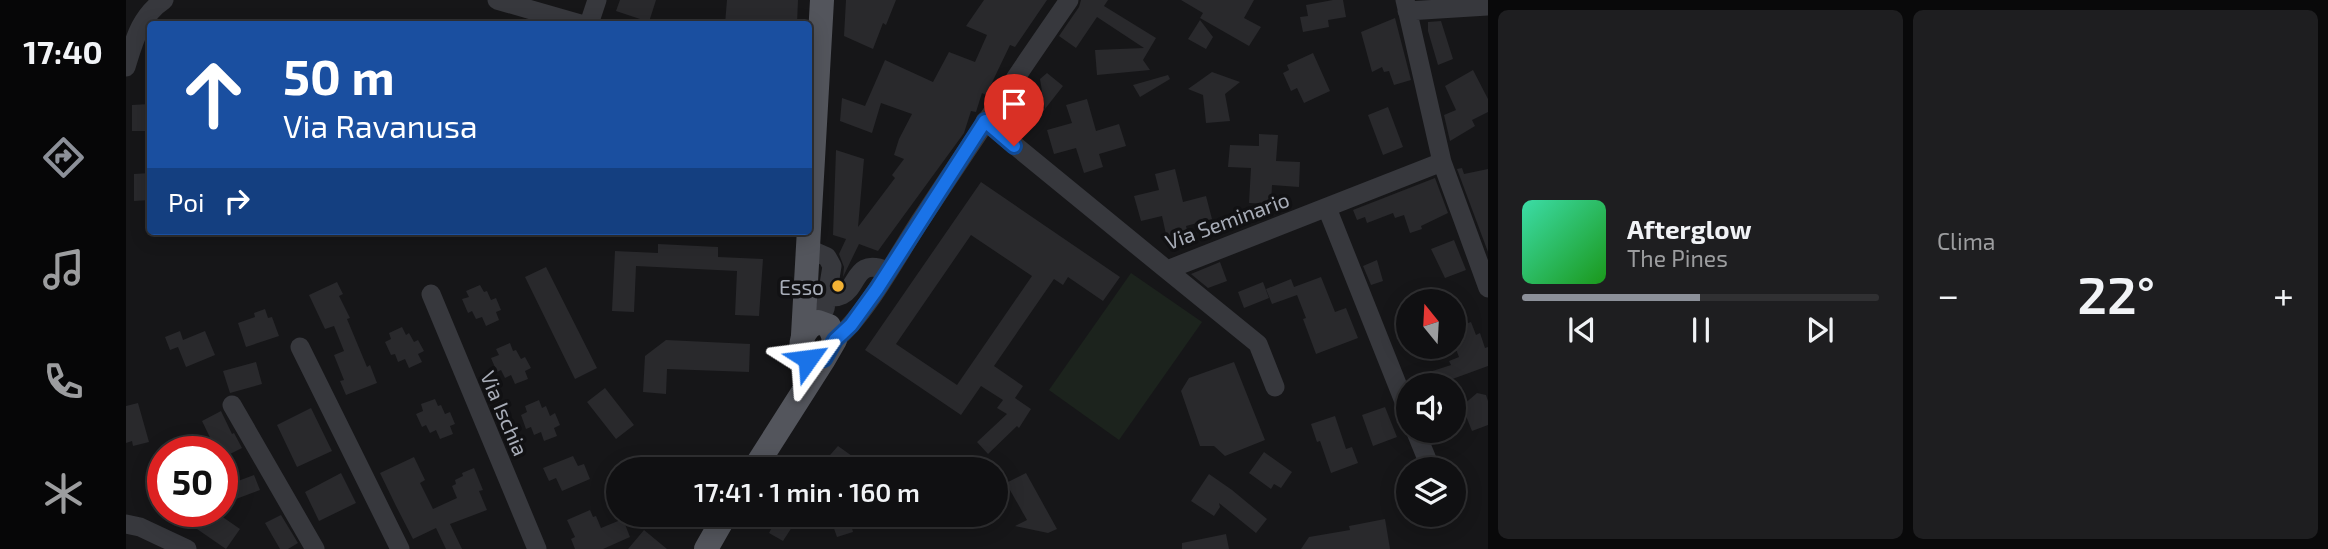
<!DOCTYPE html>
<html lang="it">
<head>
<meta charset="utf-8">
<style>
	body { margin:0; font-family:"Exo 2",sans-serif; background:#1e1e20; color:#f1f3f6; height:100vh; display:flex; flex-direction:column; font-size:26px; white-space:nowrap }
	* { box-sizing:border-box; margin:0 }
	p { font-size:23px; color:#9c9d9f }
	.icon { flex:none; width:38px; height:38px; fill:none; stroke:currentColor; stroke-width:2; stroke-linecap:round; stroke-linejoin:round }
	.map { position:relative; flex:1; overflow:hidden }
	.details { display:flex; flex-direction:column; gap:10px; padding:10px; background:#09090a; width:840px }
	.details>* { flex:none }
	.hud { position:absolute; left:21px; top:21px; width:665px; height:214px; border-radius:7px; box-shadow:0 4px 18px #0003,0 0 0 2px #303032; background:#1a4fa0; color:#fff; overflow:hidden }
	.needle { width:46px; rotate:342deg }
	.tools { position:absolute; left:1270px; top:289px; display:grid; gap:14px }
	.tools a { display:grid; place-items:center; width:70px; height:70px; border-radius:50%; background:#101012; box-shadow:0 4px 18px #0003,0 0 0 2px #303032; font-size:35px }
	.speed { position:absolute; left:21px; top:436px; display:flex; gap:14px; font-size:35px; font-weight:700; text-align:center }
	.speed>* { display:grid; place-content:center; width:91px; height:91px; border-radius:50%; background:#101012; box-shadow:0 4px 18px #0003,0 0 0 2px #303032; line-height:1 }
	.speed .limit { border:10px solid #d22; background:#fff; color:#111 }
	.pin { position:absolute; display:grid; place-items:center; width:60px; height:60px; color:#fff; margin:-72px -30px; border-radius:50% 50% 50% 0; rotate:-45deg; box-shadow:0 0 7px #0007 }
	.pin .icon { rotate:45deg }
	.me { position:absolute; width:77px; margin:-38px; rotate:59deg; stroke-linejoin:round; filter:drop-shadow(0 0 5px #0008) }
	.turn { display:flex; align-items:center; gap:24px; height:147px; padding:0 21px; font-size:32px }
	.turn .icon { width:91px; height:91px; stroke-width:2.5 }
	.turn b { display:block; font-size:49px; line-height:60px }
	.then { display:flex; align-items:center; height:66px; padding:0 21px; background:#0003; gap:14px; font-size:26px }
	.big { font-size:52px; font-weight:600; line-height:1.1 }
	.details .tile { flex:1; display:flex; flex-direction:column; justify-content:center; gap:10px; min-width:0; padding:0 24px; border-radius:10px; background:#1e1e20 }
	.song { display:flex; align-items:center; gap:21px }
	.cover { width:84px; height:84px; border-radius:10px; background:linear-gradient(135deg,hsl(160 70% 55%),hsl(120 70% 35%)) }
	.played { height:7px; border-radius:4px; background:linear-gradient(90deg,#8c9099 50%,#303032 50%) }
	.keys { display:flex; justify-content:space-around; direction:ltr }
	.heat { display:flex; justify-content:space-between; align-items:center; font-size:38px; direction:ltr }
	.details .tiles { flex:1; display:grid; gap:10px; grid-template-columns:repeat(2,1fr) }
	.trip { position:absolute; left:480px; top:457px; width:402px; height:70px; border-radius:35px; background:#101012; box-shadow:0 4px 18px #0003,0 0 0 2px #303032; font-weight:600; line-height:70px; text-align:center }
	main { display:flex; flex:1; min-height:0 }
	.tabs { display:flex; flex-direction:column; width:126px; justify-content:space-around; align-items:center; background:#060607; color:#9c9d9f }
	.tabs .icon { width:49px; height:49px }
	.tabs .current { color:#8c9099 }
	.tabs b { font-size:32px; color:#f1f3f6 }
	.map>svg:first-child { display:block }
	.green { fill:#1c231d }
	.building { fill:#29292c; fill-rule:evenodd }
	.lines { fill:none; stroke-linecap:round; stroke-linejoin:round }
	.minor { stroke:#37383d; stroke-width:19 }
	.major { stroke:#53555c; stroke-width:24 }
	.route-casing { stroke:#114b97; stroke-width:18 }
	.route { stroke:#1a73e8; stroke-width:12 }
	.poi-dot { fill:#f2b134; stroke:#111113; stroke-width:2.5 }
	.labels { text-anchor:middle; dominant-baseline:central; stroke-width:7; stroke-linejoin:round; paint-order:stroke }
	.street-label { font-size:21px; fill:#a8adb8; stroke:#111113 }
	.poi-label { font-size:21px; fill:#a8adb8; stroke:#111113; text-anchor:end }
</style>
</head>
<body>
<main>
<nav class="tabs">
<b>17:40</b>
<svg class="icon current" aria-label="directions" viewBox="0 0 24 24"><path d="M12 3l9 9-9 9-9-9zM9 14v-3h6M13 9l2 2-2 2"/></svg>
<svg class="icon" aria-label="music" viewBox="0 0 24 24"><path d="M9 18V5l10-2v13"/><circle cx="6" cy="18" r="3"/><circle cx="16" cy="16" r="3"/></svg>
<svg class="icon" aria-label="phone" viewBox="0 0 24 24"><path d="M5 4h4l2 5-3 2q2 4 5 5l2-3 5 2v4C11 20 4 13 5 4z"/></svg>
<svg class="icon" aria-label="climate" viewBox="0 0 24 24"><path d="M12 3v18M4 7l16 10M4 17L20 7"/></svg>
</nav>
<div class="map">
<svg width="1362" height="549" viewBox="0 0 1362 549">
	<rect width="100%" height="100%" fill="#161618"/>
	<path class="green" d="M1005 273 1076 322 993 440 923 390Z"/>
	<path class="building" d="M494 0H530L523 22 490 11Z
		M601 0H672L671 24H599Z
		M720 0H770L760 25 757 23 747 49 718 36Z
		M858 0H921L889 47 884 45 860 95 856 93 850 112 845 111 838 133 757 244 752 251 733 244 717 277 718 267 713 254 720 239 707 235 710 150 738 159 732 227 769 178 766 175 778 159 768 155 773 139 786 114 755 103 746 133 714 121 716 98 739 106 759 60 807 82 823 52 849 62 861 35 840 26Z
		M955 0H982L978 6 1030 38 1017 60 1024 70 971 75 969 50 1018 48 971 17 950 48 933 36 953 7Z
		M1055 0H1128L1118 18 1135 27 1123 46 1074 18 1077 13Z
		M1207 0H1217L1220 17 1202 20 1203 27 1177 32 1174 17 1182 16 1180 5Z
		M1269 18 1285 80 1268 85 1263 71 1258 72 1256 67 1246 72 1235 32Z
		M1074 20 1087 37 1080 49 1062 39Z
		M1315 21 1327 59 1312 65 1302 31V22Z
		M1187 53 1204 91 1178 103 1171 88 1165 91 1157 73 1163 70 1161 65Z
		M1347 70 1362 99V112L1346 120 1349 126 1324 141 1318 115 1330 110 1319 86Z
		M1086 72 1114 82 1099 94 1104 121 1080 123 1077 95 1062 89Z
		M921 73 937 86 908 123 886 107 896 92 919 109 914 79Z
		M1042 75 1044 79 1014 97 1007 85Z
		M961 99 970 131 993 124 1000 146 973 154 977 167 958 173 950 148 928 154 921 130 946 123 940 105Z
		M24 104V131H6V105Z
		M1262 107 1277 147 1257 155 1242 115Z
		M1133 134 1152 135 1150 161 1174 162 1173 187 1146 185 1145 204 1123 203 1125 168 1102 167 1104 145 1133 146Z
		M1336 168 1338 174 1362 169V252L1331 169Z
		M1049 169 1057 202 1080 196 1086 219 1060 226 1063 238 1042 243 1036 216 1015 221 1008 196 1033 190 1029 174Z
		M24 173V200L8 201V174Z
		M1309 178 1322 213 1295 226 1296 229 1284 233 1278 215 1269 218 1267 213 1241 223 1239 217 1231 220 1227 210Z
		M855 182 994 277 977 301 942 277 937 285 928 279 868 366 897 386 889 398 905 409 893 428 891 426 862 454 851 442 881 414 871 408 877 400 855 386 835 415 739 350ZM845 235 906 276 831 385 770 344Z
		M1328 240 1340 270 1319 278 1305 249Z
		M532 244 592 247V257L637 259 633 316 609 315 611 271 510 266 508 312 486 311 489 251 532 253Z
		M1251 260 1257 281 1245 285 1237 266Z
		M1094 262 1101 281 1082 288 1065 274Z
		M420 267 471 368 449 379 399 277Z
		M1195 277 1209 312 1220 308 1232 338 1190 354 1177 319 1180 318 1171 295 1146 304 1140 289 1165 279 1168 287Z
		M211 282 217 294 213 296 224 318 221 319 241 367 244 365 251 383 220 395 214 381 218 380 208 355 218 351 208 326 199 329 183 295Z
		M1137 282 1143 298 1118 308 1112 292Z
		M354 285 358 292 361 291 365 300 370 298 375 310 370 312 373 320 360 326 356 317 350 319 346 311 342 313 336 299 343 297 340 291Z
		M139 309 142 318 146 317 153 336 120 347 112 323 129 317 128 313Z
		M1345 322 1350 335 1354 333 1359 348 1362 347V366L1310 385H1285L1282 379 1325 365 1323 361 1333 357 1328 344V328Z
		M276 327 280 335 283 333 288 342 292 340 298 351 292 354 296 362 283 368 279 359 272 362 269 354 265 355 259 342 265 339 263 333Z
		M54 331 57 340 79 331 89 355 60 367 52 347 44 350 39 337Z
		M540 340 624 344 623 372 541 369 540 394 517 392 519 356Z
		M384 343 387 351 390 350 395 359 399 357 405 368 399 371 402 379 389 384 385 375 379 378 375 370 371 372 365 358 373 355 370 349Z
		M130 362 136 384 104 393 97 371Z
		M1108 362 1139 440 1099 456 1088 446H1074L1055 391 1063 378Z
		M479 388 508 425 490 439 461 402Z
		M1351 393 1360 395 1362 401V425L1346 431 1336 406Z
		M309 399 312 406 315 405 319 414 324 412 329 424 324 426 327 434 314 439 310 430 304 433 300 425 296 427 290 414 297 411 295 404Z
		M413 400 416 408 420 406 424 416 429 413 434 425 428 428 431 436 418 441 415 432 408 435 405 427 400 429 395 415 401 412 399 406Z
		M12 403 23 442 7 446 6 441 0 443V406Z
		M1259 407 1271 437 1247 446 1236 415Z
		M185 408 206 451 171 467 151 425Z
		M95 411 106 434 108 433 116 448 96 458V452H91L76 421Z
		M1209 416 1220 449 1226 447 1232 463 1205 473 1194 441 1191 442 1185 424Z
		M712 446 726 456 716 469H706L697 463Z
		M1138 452 1166 472 1155 488 1148 484 1145 489 1123 473Z
		M447 456 452 466 458 464 464 479 436 491 430 478 423 481 417 468Z
		M288 457 299 480 294 483 307 509 331 498 326 486 330 484 329 480 337 476 336 473 348 468 357 490 353 491 361 510 324 524 336 549H320L310 528 287 539 270 506 254 473Z
		M215 473 230 503 193 521 179 492Z
		M900 473 931 529 922 533 889 526 901 520 880 483Z
		M1083 474 1106 490 1141 519 1130 533 1093 503 1094 507 1088 516 1065 501Z
		M128 475 134 490 110 499 104 484Z
		M464 510 467 517 470 516 475 528 497 519 504 537 477 549H449L445 539 449 537 441 520Z
		M83 511H88L114 529 100 549 71 529Z
		M706 514H722L727 532 711 537 705 520 708 519Z
		M155 515 172 543 162 549H154L139 523Z
		M651 518 666 527 657 541 643 533Z
		M1259 519 1264 549H1175L1183 537 1224 530 1223 526Z
		M518 530 541 549H502Z
		M1100 534 1103 549H1056V543Z"/>
	<g class="lines">
		<path class="minor" d="M371 0 454 24
			M1279 0 1316 162 1362 288
			M1281 11 1362 6
			M463 24 471 0
			M0 67C8 41 14 16 38 0
			M859 121 1041 270 1316 162
			M1201 208 1283 414
			M683 249 701 257 706 266 699 309
			M1041 270 1132 344 1149 387
			M689 293C740 313 717 252 761 271
			M305 294 411 549
			M709 340C741 314 772 254 796 218 844 145 893 72 943 0
			M174 347 274 549
			M106 405 189 549
			M1289 430 1305 469
			M0 524 14 527 61 549"/>
		<path class="major" d="M692 322 703 326 709 340 698 359C669 368 669 331 692 322Z
			M677 335 696 0
			M628 469 698 359
			M580 549 600 514"/>
	</g>
	<g class="lines">
		<g class="route-casing">
			<path id="route" d="M682 359 690 361 698 359 709 340 725 325 751 289 859 121 888 146"/>
		</g>
		<use href="#route" class="route"/>
	</g>
	<circle class="poi-dot" cx="712" cy="286" r="7"/>
	<g class="labels">
		<g class="street-label">
			<text transform="translate(1101 220) rotate(-20)">Via Seminario</text>
			<text transform="translate(379 413) rotate(67)">Via Ischia</text>
		</g>
		<g class="poi-label">
			<text x="698" y="286">Esso</text>
		</g>
	</g>
</svg>
<div class="tools">
<a><svg class="needle" viewBox="-14 -14 28 28"><path d="M0-13l5 13h-10z" fill="#e53935"/><path d="M0 13l5-13h-10z" fill="#9c9d9f"/></svg></a>
<a><svg class="icon" aria-label="sound" viewBox="0 0 24 24"><path d="M4 9h4l5-4v14l-5-4H4zM17 9q2 3 0 6"/></svg></a>
<a><svg class="icon" aria-label="layers" viewBox="0 0 24 24"><path d="M12 4l9 5-9 5-9-5zM3 14l9 5 9-5"/></svg></a>
</div>
<div class="speed"><div class="limit">50</div></div>
<div class="pin" style="left:888px;top:146px;background:#d93025"><svg class="icon" aria-label="arrive" viewBox="0 0 24 24"><path d="M6 21V4h12l-3 4 3 4H6"/></svg></div>
<svg class="me" style="left:682px;top:359px" viewBox="-20 -20 40 40"><path d="M0-17L14 15 0 8-14 15z" fill="#1a73e8" stroke="#fff" stroke-width="4"/></svg>
<div class="trip">17:41 · 1 min · 160 m</div>
<div class="hud">
<div class="turn"><svg class="icon" aria-label="ahead" viewBox="0 0 24 24"><path d="M12 20V5M6 11l6-6 6 6"/></svg><div><b>50 m</b>Via Ravanusa</div></div>
<div class="then">Poi<svg class="icon" aria-label="right" viewBox="0 0 24 24"><path d="M7 20v-9h11M14 6l5 5-5 5"/></svg></div>
</div>
</div>
<section class="details">
<div class="tiles">
<div class="tile">
<div class="song"><i class="cover"></i><div><b>Afterglow</b><p>The Pines</p></div></div>
<div class="played"></div>
<div class="keys"><svg class="icon" aria-label="previous" viewBox="0 0 24 24"><path d="M18 5L8 12l10 7zM5 5v14"/></svg><svg class="icon" aria-label="pause" viewBox="0 0 24 24"><path d="M8 5v14M16 5v14"/></svg><svg class="icon" aria-label="next" viewBox="0 0 24 24"><path d="M6 5l10 7-10 7zM19 5v14"/></svg></div>
</div>
<div class="tile"><p>Clima</p>
<div class="heat"><a>−</a><b class="big">22°</b><a>+</a></div>
</div>
</div>
</section>
</main>
</body>
</html>
